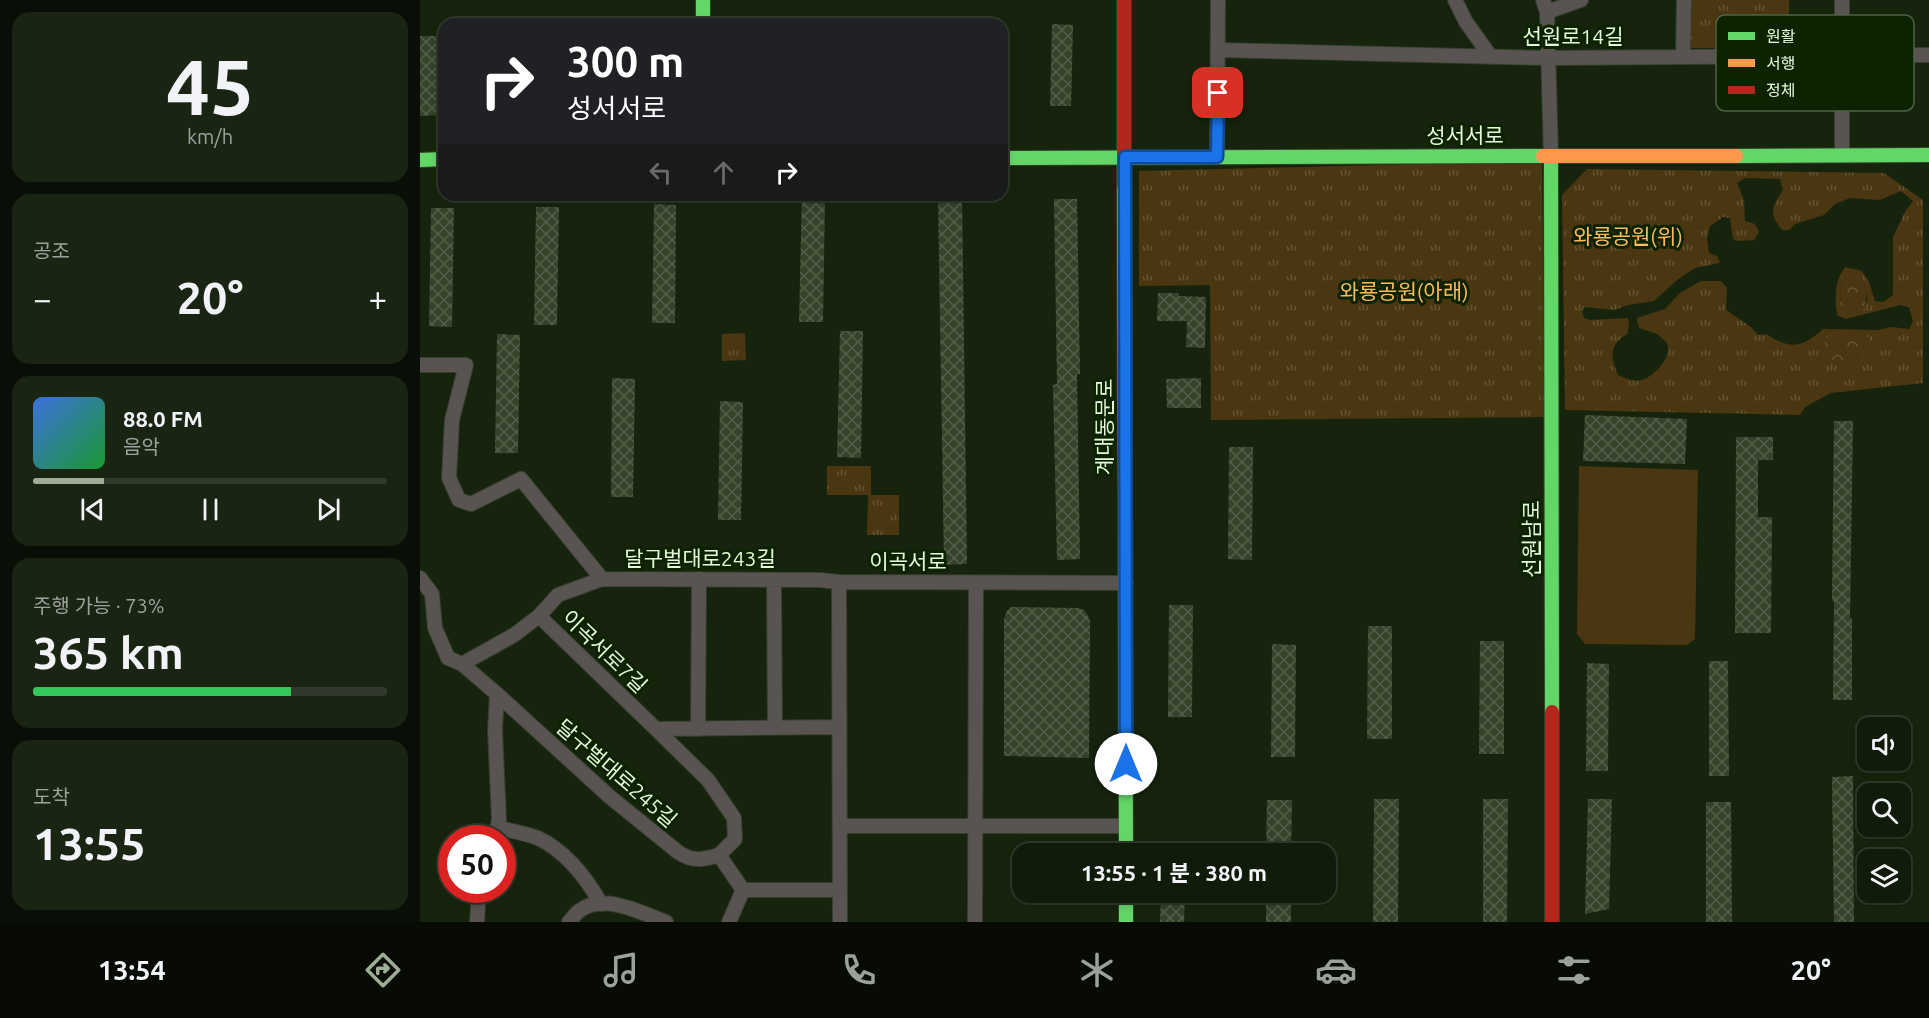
<!DOCTYPE html>
<html lang="ko">
<head>
<meta charset="utf-8">
<style>
	body { margin:0; font-family:Ubuntu,"Noto Sans KR",sans-serif; background:#1a2413; color:#f1f3f6; height:100vh; display:flex; flex-direction:column; font-size:22px; white-space:nowrap }
	* { box-sizing:border-box; margin:0 }
	p { font-size:20px; color:#9ca19c }
	.icon { flex:none; width:33px; height:33px; fill:none; stroke:currentColor; stroke-width:2; stroke-linecap:round; stroke-linejoin:round }
	.map { position:relative; flex:1; overflow:hidden }
	.side { display:flex; flex-direction:column; gap:12px; padding:12px; background:#090f06; width:420px }
	.side>* { flex:none }
	.hud { position:absolute; left:18px; top:18px; width:570px; height:183px; border-radius:18px; box-shadow:0 3px 9px #0003,0 0 0 2px #30392b; background:#202124; color:#fff; overflow:hidden }
	.tools { position:absolute; left:1437px; top:717px; display:grid; gap:12px }
	.tools a { display:grid; place-items:center; width:54px; height:54px; border-radius:12px; background:#111b0a; box-shadow:0 3px 9px #0003,0 0 0 2px #30392b; font-size:30px }
	.speed { position:absolute; left:18px; top:825px; display:flex; gap:12px; font-size:30px; font-weight:700; text-align:center }
	.speed>* { display:grid; place-content:center; width:78px; height:78px; border-radius:50%; background:#111b0a; box-shadow:0 3px 9px #0003,0 0 0 2px #30392b; line-height:1 }
	.speed .limit { border:9px solid #d22; background:#fff; color:#111 }
	.pin { position:absolute; display:grid; place-items:center; width:51px; height:51px; color:#fff; margin:-26px; border-radius:12px; box-shadow:0 3px 9px #0006 }
	.me { position:absolute; width:66px; margin:-33px; rotate:0deg; stroke-linejoin:round; filter:drop-shadow(0 0 4px #0008) }
	.turn { display:flex; align-items:center; gap:21px; height:126px; padding:0 30px; font-size:27px }
	.turn .icon { width:78px; height:78px; stroke-width:2.5 }
	.turn b { display:block; font-size:42px; line-height:51px }
	.lanes { display:flex; align-items:center; height:57px; padding:0 30px; background:#0003; justify-content:center; gap:30px; direction:ltr }
	.lanes .off { opacity:.35 }
	.big { font-size:45px; font-weight:700; line-height:1.1 }
	.side .tile { flex:1; display:flex; flex-direction:column; justify-content:center; gap:9px; min-width:0; padding:0 21px; border-radius:18px; background:#1a2413 }
	.side .dial { align-items:center; gap:0 }
	.dial b { font-size:78px; line-height:1 }
	.song { display:flex; align-items:center; gap:18px }
	.cover { width:72px; height:72px; border-radius:9px; background:linear-gradient(135deg,hsl(220 70% 55%),hsl(130 70% 35%)) }
	.played { height:6px; border-radius:3px; background:linear-gradient(90deg,#9ead96 20%,#30392b 20%) }
	.keys { display:flex; justify-content:space-around; direction:ltr }
	.heat { display:flex; justify-content:space-between; align-items:center; font-size:33px; direction:ltr }
	.charge { height:9px; border-radius:4px; background:linear-gradient(90deg,#34c759 73%,#30392b 0) }
	.trip { position:absolute; left:592px; top:843px; width:324px; height:60px; border-radius:18px; background:#111b0a; box-shadow:0 3px 9px #0003,0 0 0 2px #30392b; font-weight:700; line-height:60px; text-align:center }
	.tab-bar { display:flex; height:96px; justify-content:space-around; align-items:center; background:#070b04; color:#9ca19c }
	.tab-bar .icon { width:42px; height:42px }
	.tab-bar .active { color:#9ead96 }
	.tab-bar b { font-size:27px; color:#f1f3f6 }
	main { display:flex; flex:1; min-height:0 }
	.map>svg:first-child { display:block }
	.grass { fill:url(#grass-tufts); fill-rule:evenodd }
	.forest { fill:url(#forest-crowns) }
	.pitch { fill:#4a3611 }
	.building { fill:url(#building-cross-hatch) }
	.lines { fill:none; stroke-linecap:round; stroke-linejoin:round }
	.street-casing { stroke:#35402c; stroke-width:16 }
	.fast-casing { stroke:#35402c; stroke-width:16 }
	.slow-casing { stroke:#35402c; stroke-width:16 }
	.jam-casing { stroke:#35402c; stroke-width:16 }
	.street { stroke:#595451; stroke-width:14 }
	.fast { stroke:#63d668; stroke-width:14 }
	.slow { stroke:#ff974d; stroke-width:14 }
	.jam { stroke:#b3261e; stroke-width:14 }
	.route-casing { stroke:#114b97; stroke-width:15 }
	.route { stroke:#1a73e8; stroke-width:10 }
	.labels { text-anchor:middle; dominant-baseline:central; stroke-width:6; stroke-linejoin:round; paint-order:stroke }
	.street-label { font-size:21px; fill:#e7f7df; stroke:#0c2300 }
	.park-label { font-size:21px; fill:#feba58; stroke:#0c2300 }
	.key { fill:#0c2300; stroke:#4e6343; stroke-width:1.5 }
	.key-label { font-size:16px; fill:#e7f7df }
</style>
</head>
<body>
<main>
<section class="side">
<div class="tile dial"><b>45</b><p>km/h</p></div>
<div class="tile"><p>공조</p>
<div class="heat"><a>−</a><b class="big">20°</b><a>+</a></div>
</div>
<div class="tile">
<div class="song"><i class="cover"></i><div><b>88.0 FM</b><p>음악</p></div></div>
<div class="played"></div>
<div class="keys"><svg class="icon" aria-label="previous" viewBox="0 0 24 24"><path d="M18 5L8 12l10 7zM5 5v14"/></svg><svg class="icon" aria-label="pause" viewBox="0 0 24 24"><path d="M8 5v14M16 5v14"/></svg><svg class="icon" aria-label="next" viewBox="0 0 24 24"><path d="M6 5l10 7-10 7zM19 5v14"/></svg></div>
</div>
<div class="tile"><p>주행 가능 · 73%</p><b class="big">365 km</b><div class="charge"></div></div>
<div class="tile"><p>도착</p><b class="big">13:55</b></div>
</section>
<div class="map">
<svg width="1509" height="922" viewBox="0 0 1509 922">
	<defs>
		<pattern id="grass-tufts" width="24" height="20" patternUnits="userSpaceOnUse" patternTransform="scale(1.5)"><rect width="24" height="20" fill="#4a3611"/><path d="M3 7l-1-3M5 7V3M7 7l1-3M15 17l-1-3M17 17v-4M19 17l1-3" fill="none" stroke="#645433"/></pattern>
		<pattern id="forest-crowns" width="20" height="18" patternUnits="userSpaceOnUse" patternTransform="scale(1.5)"><rect width="20" height="18" fill="#4a3611"/><path d="M2 6a3 3 0 1 1 6 0M12 15a3 3 0 1 1 6 0" fill="none" stroke="#645433"/></pattern>
		<pattern id="building-cross-hatch" width="8" height="8" patternUnits="userSpaceOnUse" patternTransform="scale(1.5)"><rect width="8" height="8" fill="#35432b"/><path d="M0 0l8 8M0 8l8-8" fill="none" stroke="#525f49"/></pattern>
	</defs>
	<rect width="100%" height="100%" fill="#17240d"/>
	<path class="grass" d="M1269 0H1369V48H1269Z
		M1122 161 1124 417 791 420 790 285 719 286V171Z
		M1167 169 1464 173 1503 200V383L1411 393 1385 407 1380 415 1145 410 1142 195ZM1325 178 1360 179 1363 190C1352 208 1348 212 1362 230H1369L1375 224 1404 215 1415 204 1430 198 1460 200 1481 191 1493 201 1486 210 1473 237V295L1463 302 1455 301 1449 282 1442 271 1425 267C1414 282 1415 297 1417 315L1426 319 1481 305 1489 307 1493 321 1489 329 1472 327 1458 330 1403 329C1382 348 1371 350 1346 334L1338 335 1331 327 1306 310 1307 288 1301 281H1281L1260 293 1245 309 1217 318 1219 328 1237 334 1247 343C1247 344 1249 351 1248 352 1246 363 1232 377 1222 380 1214 382 1205 378 1198 375 1190 357 1189 345 1207 334L1209 327 1208 318 1170 320 1164 318 1162 312 1164 307 1194 310 1208 305 1234 301 1257 280 1275 268 1300 263 1297 256 1289 253 1287 239 1290 226 1303 217 1310 218 1313 239 1318 241 1334 240 1339 232 1335 224 1325 221 1324 200 1317 183ZM1422 277 1447 288V302L1420 304ZM1414 334H1445C1445 348 1447 358 1433 367Z
		M325 333 326 360 302 361V334Z
		M407 466H451V495H479V535H447L448 495H407Z"/>
	<path class="forest" d="M1425 273C1436 272 1442 279 1448 288L1444 309C1434 312 1427 313 1420 304L1422 277Z
		M1414 334H1445L1450 340C1447 347 1445 357 1440 363 1427 376 1396 363 1407 337Z"/>
	<path class="pitch" d="M1159 466 1278 470 1275 639 1267 645 1165 644 1157 634Z"/>
	<path class="building" d="M632 24 653 25 651 106H630Z
		M0 36H18L20 115 0 116Z
		M382 195 405 196 403 322H379Z
		M518 195H542L547 564 524 565Z
		M634 199H657L660 374H657L660 559 637 560 633 385 637 384Z
		M234 204 256 205 255 323H232Z
		M116 207H139L137 325H114Z
		M11 208H34L32 327 9 326Z
		M738 293H759V296L786 297 785 348 766 347 767 321H737Z
		M420 331H443L441 458 417 457Z
		M77 334 100 335 98 453H75Z
		M192 378 215 379 213 497H191Z
		M781 378V408H747L746 379Z
		M300 401 323 402 321 520H298Z
		M1165 415 1267 419 1265 464 1163 461Z
		M1414 421H1433L1430 618H1432V700H1413L1414 601H1412Z
		M1316 437H1353V460H1338V517H1352L1351 633H1315Z
		M809 447H833L832 560 808 559Z
		M749 605H773L772 717H748Z
		M591 607 658 608 664 610 668 616 670 620 669 758 584 756V619L587 611Z
		M948 626H972V739H947Z
		M1060 641H1084V754H1059Z
		M852 644 876 645 875 757H851Z
		M1289 661H1308L1309 776H1289Z
		M1167 663 1189 664 1188 771H1166Z
		M1433 776 1434 922H1414L1412 777Z
		M954 799H979L978 922H953Z
		M1063 799H1088L1087 922H1063Z
		M1168 799H1192L1189 909 1165 914Z
		M847 800H872L871 854H846Z
		M1286 802H1311L1312 922H1286Z
		M741 892H765L764 922H740Z
		M846 892H871V922H846Z"/>
	<g class="lines">
		<g class="street-casing">
			<path id="street" d="M1035 0 1046 22 1071 57
				M1123 0 1127 12 1131 156
				M1422 0V155
				M1127 12 1161 0
				M798 50 1128 58 1509 55
				M1263 57 1264 0
				M797 157 798 0
				M0 365H46L32 420 29 478 39 500 51 504 101 479 182 579
				M0 578 12 594 15 628 28 658 42 664 77 694 75 730 79 820 75 838
				M354 580 355 728
				M419 582 420 922
				M119 616 138 595 182 579 400 580 419 582 706 583
				M42 664 94 635 119 616 236 729 419 727
				M77 694 190 797 258 852C272 862 283 860 299 855
				M236 729 288 780 314 818 315 839 299 855
				M278 729 279 579
				M420 826H706
				M77 827C90 831 105 833 118 838 147 852 166 877 181 904
				M299 855 323 890
				M57 922 59 890
				M149 922C152 919 155 914 159 911 184 892 221 913 246 922
				M309 922 323 890H420
				M555 922 556 583"/>
		</g>
		<g class="fast-casing">
			<path id="fast" d="M283 0V24
				M1131 156 1132 712
				M1316 156 1509 155
				M582 158 1123 156
				M0 160 24 159
				M705 492 706 854
				M706 892V922"/>
		</g>
		<g class="slow-casing">
			<path id="slow" d="M1123 156H1316
				M704 185 705 492"/>
		</g>
		<g class="jam-casing">
			<path id="jam" d="M704 0V185
				M1132 712V922"/>
		</g>
		<use href="#street" class="street"/>
		<use href="#fast" class="fast"/>
		<use href="#slow" class="slow"/>
		<use href="#jam" class="jam"/>
	</g>
	<g class="lines">
		<g class="route-casing">
			<path id="route" d="M706 764 705 157H797L798 93"/>
		</g>
		<use href="#route" class="route"/>
	</g>
	<g class="labels">
		<g class="street-label">
			<text x="1153" y="36">선원로14길</text>
			<text x="1045" y="135">성서서로</text>
			<text transform="translate(684 427) rotate(-90)">계대동문로</text>
			<text transform="translate(1111 539) rotate(-90)">선원남로</text>
			<text x="280" y="558">달구벌대로243길</text>
			<text x="488" y="561">이곡서로</text>
			<text transform="translate(185 651) rotate(44)">이곡서로7길</text>
			<text transform="translate(197 773) rotate(41)">달구벌대로245길</text>
		</g>
		<g class="park-label">
			<text x="1208" y="236">와룡공원(위)</text>
			<text x="984" y="291">와룡공원(아래)</text>
		</g>
	</g>
	<rect x="1296" y="15" width="198" height="96" rx="9" class="key"/>
	<rect x="1308" y="32" width="27" height="8" fill="#63d668"/>
	<rect x="1308" y="59" width="27" height="8" fill="#ff974d"/>
	<rect x="1308" y="86" width="27" height="8" fill="#b3261e"/>
	<g class="key-label">
		<text x="1346" y="42">원활</text>
		<text x="1346" y="69">서행</text>
		<text x="1346" y="96">정체</text>
	</g>
</svg>
<div class="tools">
<a><svg class="icon" aria-label="sound" viewBox="0 0 24 24"><path d="M4 9h4l5-4v14l-5-4H4zM17 9q2 3 0 6"/></svg></a>
<a><svg class="icon" aria-label="search" viewBox="0 0 24 24"><circle cx="10" cy="10" r="6"/><path d="M15 15l6 6"/></svg></a>
<a><svg class="icon" aria-label="layers" viewBox="0 0 24 24"><path d="M12 4l9 5-9 5-9-5zM3 14l9 5 9-5"/></svg></a>
</div>
<div class="speed"><div class="limit">50</div></div>
<div class="pin" style="left:798px;top:93px;background:#d93025"><svg class="icon" aria-label="arrive" viewBox="0 0 24 24"><path d="M6 21V4h12l-3 4 3 4H6"/></svg></div>
<svg class="me" style="left:706px;top:764px" viewBox="-20 -20 40 40"><circle r="19" fill="#fff"/><path d="M0-13L10 11 0 6-10 11z" fill="#1a73e8"/></svg>
<div class="trip">13:55 · 1 분 · 380 m</div>
<div class="hud">
<div class="turn"><svg class="icon" aria-label="right" viewBox="0 0 24 24"><path d="M7 20v-9h11M14 6l5 5-5 5"/></svg><div><b>300 m</b>성서서로</div></div>
<div class="lanes"><svg class="icon off" aria-label="left" viewBox="0 0 24 24"><path d="M17 20v-9H6M10 6l-5 5 5 5"/></svg><svg class="icon off" aria-label="ahead" viewBox="0 0 24 24"><path d="M12 20V5M6 11l6-6 6 6"/></svg><svg class="icon" aria-label="right" viewBox="0 0 24 24"><path d="M7 20v-9h11M14 6l5 5-5 5"/></svg></div>
</div>
</div>
</main>
<nav class="tab-bar">
<b>13:54</b>
<svg class="icon active" aria-label="directions" viewBox="0 0 24 24"><path d="M12 3l9 9-9 9-9-9zM9 14v-3h6M13 9l2 2-2 2"/></svg>
<svg class="icon" aria-label="music" viewBox="0 0 24 24"><path d="M9 18V5l10-2v13"/><circle cx="6" cy="18" r="3"/><circle cx="16" cy="16" r="3"/></svg>
<svg class="icon" aria-label="phone" viewBox="0 0 24 24"><path d="M5 4h4l2 5-3 2q2 4 5 5l2-3 5 2v4C11 20 4 13 5 4z"/></svg>
<svg class="icon" aria-label="climate" viewBox="0 0 24 24"><path d="M12 3v18M4 7l16 10M4 17L20 7"/></svg>
<svg class="icon" aria-label="car" viewBox="0 0 24 24"><path d="M5 17H2v-5l4-1 3-4h7l3 4 3 1v5h-3M9 17h6M6 11h13"/><circle cx="7" cy="17" r="2"/><circle cx="17" cy="17" r="2"/></svg>
<svg class="icon" aria-label="filters" viewBox="0 0 24 24"><path d="M4 7h16M4 17h16"/><circle cx="9" cy="7" r="2"/><circle cx="15" cy="17" r="2"/></svg>
<b>20°</b>
</nav>
</body>
</html>
